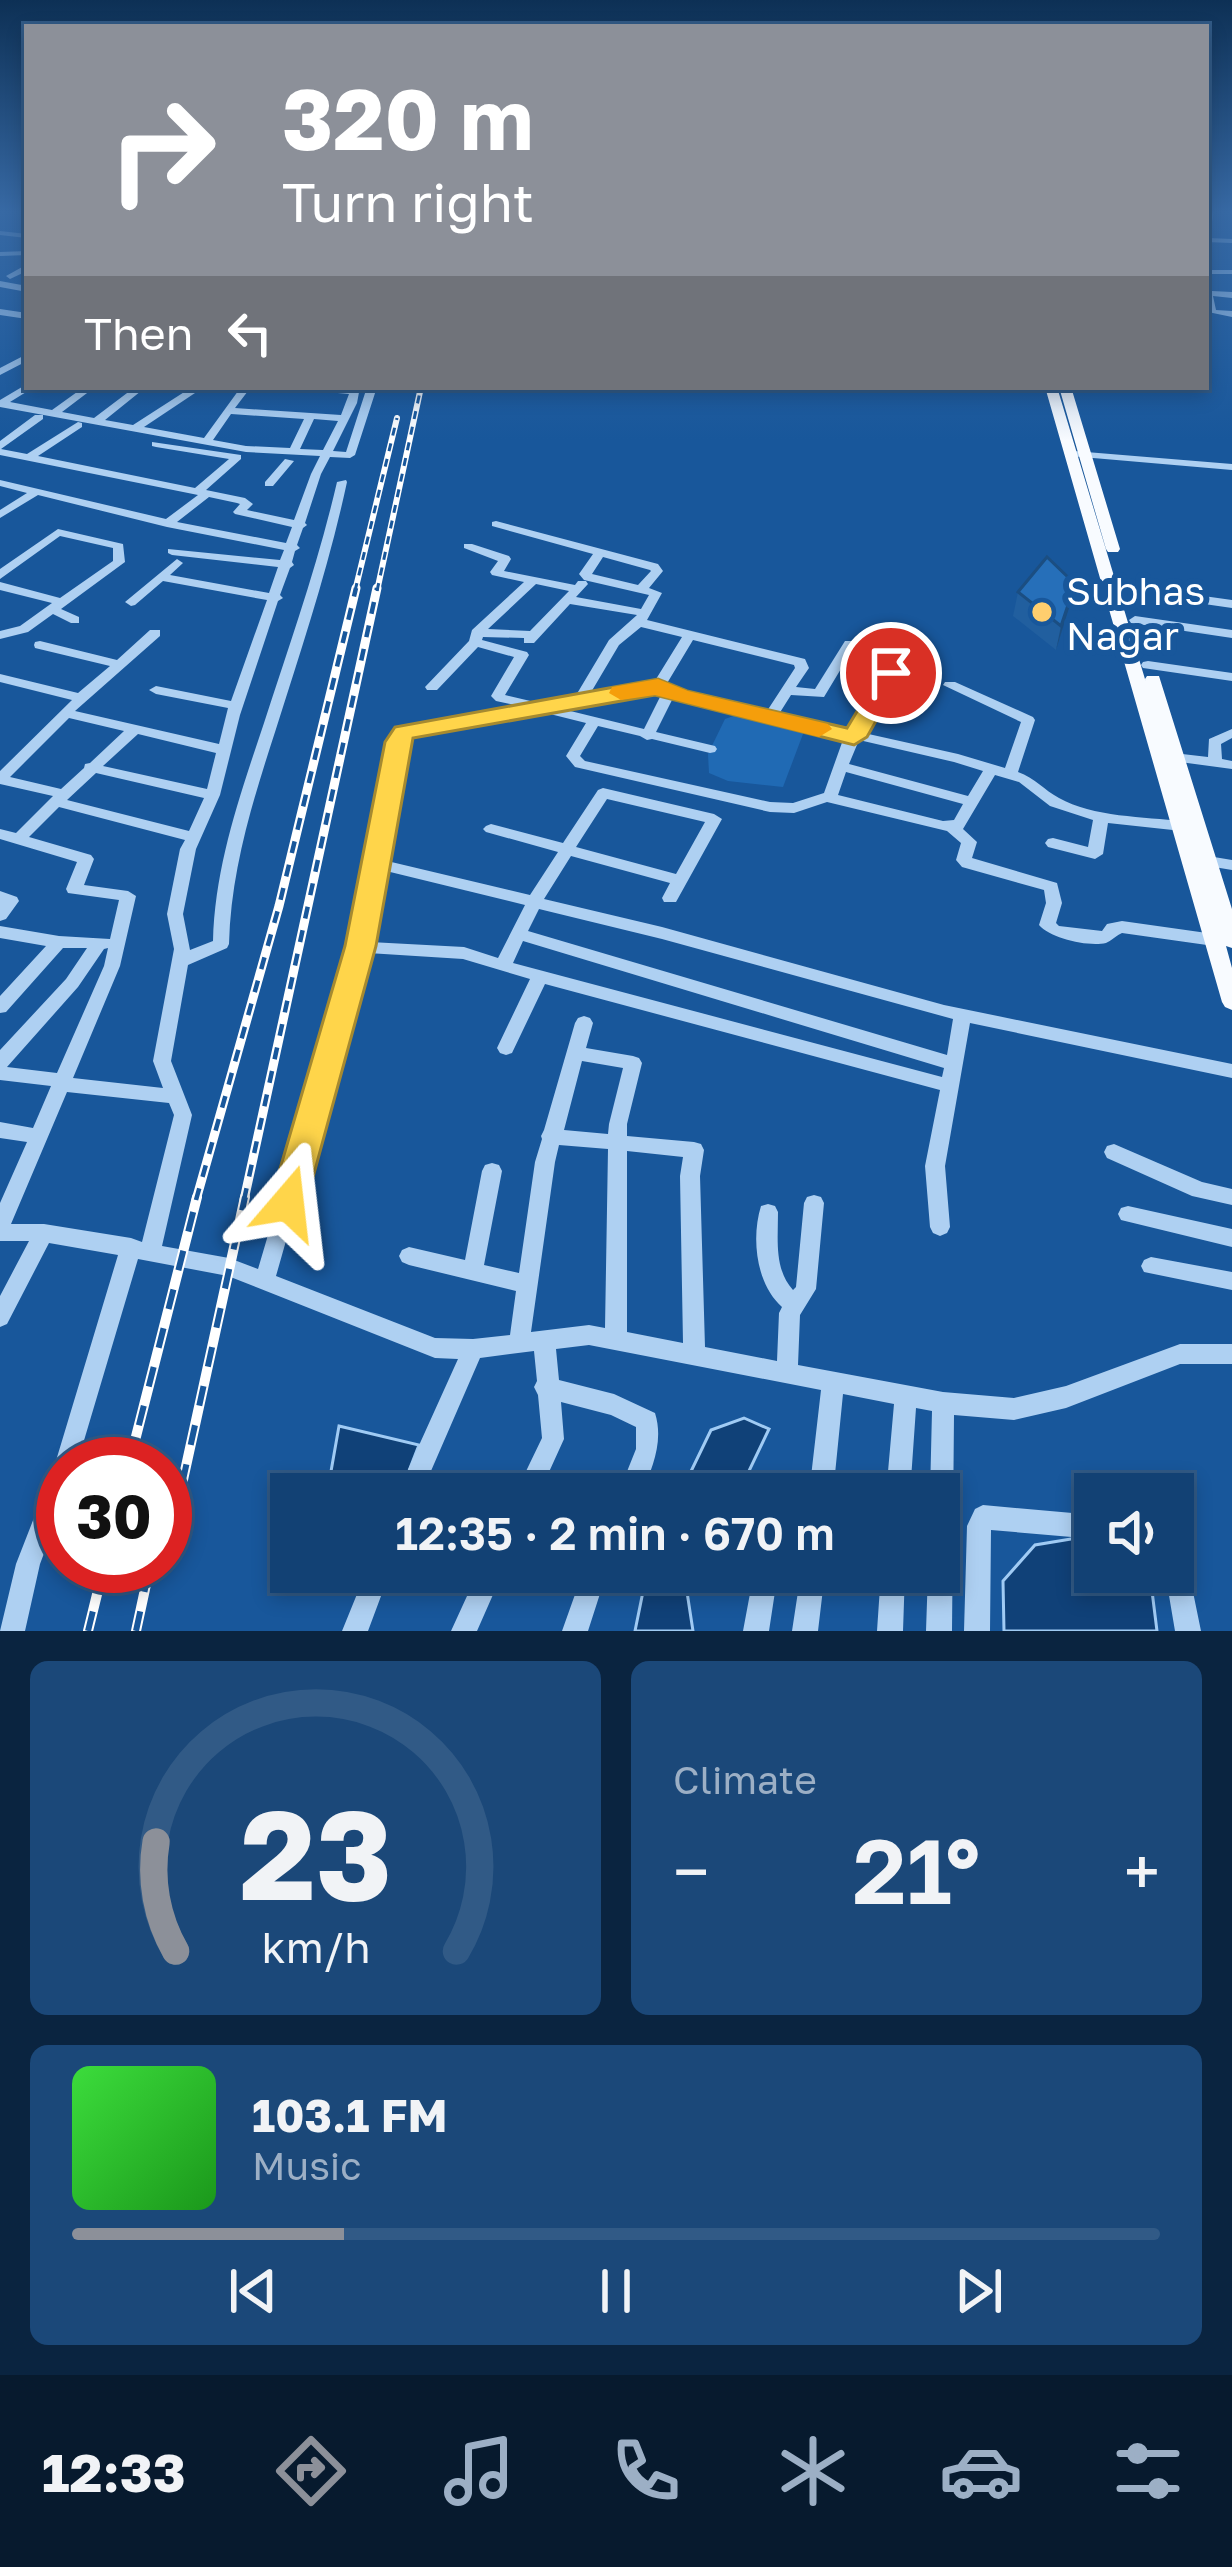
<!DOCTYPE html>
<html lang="en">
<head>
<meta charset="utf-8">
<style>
	body { margin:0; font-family:"Golos Text",sans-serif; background:#1b4879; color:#f1f3f6; height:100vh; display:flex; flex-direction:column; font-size:45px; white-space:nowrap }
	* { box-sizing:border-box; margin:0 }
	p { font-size:39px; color:#9cafc5 }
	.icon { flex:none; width:66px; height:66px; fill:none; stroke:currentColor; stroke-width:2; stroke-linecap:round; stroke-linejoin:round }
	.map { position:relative; height:1631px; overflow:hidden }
	.side { display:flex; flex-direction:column; gap:30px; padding:30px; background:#0a2440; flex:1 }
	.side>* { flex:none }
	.top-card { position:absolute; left:24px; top:24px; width:1185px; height:366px; border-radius:0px; box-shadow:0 6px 18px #0003,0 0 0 3px #315a86; background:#8c9099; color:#fff; overflow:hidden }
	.fabs { position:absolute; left:1074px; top:1473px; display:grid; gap:24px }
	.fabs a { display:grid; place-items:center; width:120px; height:120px; border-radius:0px; background:#124174; box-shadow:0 6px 18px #0003,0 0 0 3px #315a86; font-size:60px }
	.speed { position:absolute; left:36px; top:1437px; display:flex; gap:24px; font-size:60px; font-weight:700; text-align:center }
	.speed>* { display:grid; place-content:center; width:156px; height:156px; border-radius:50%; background:#124174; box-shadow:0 6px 18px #0003,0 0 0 3px #315a86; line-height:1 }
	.speed .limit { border:18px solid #d22; background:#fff; color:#111 }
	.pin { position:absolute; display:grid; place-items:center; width:102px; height:102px; color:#fff; margin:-51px; border:6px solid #fff; border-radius:50%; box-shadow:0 3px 12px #0007 }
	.me { position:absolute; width:132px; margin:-66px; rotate:17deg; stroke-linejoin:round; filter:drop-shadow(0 0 9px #0008) }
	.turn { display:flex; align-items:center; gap:42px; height:252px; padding:0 60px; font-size:54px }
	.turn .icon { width:156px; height:156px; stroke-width:2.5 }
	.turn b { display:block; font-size:84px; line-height:102px }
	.then { display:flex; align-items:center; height:114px; padding:0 60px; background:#0003; gap:24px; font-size:45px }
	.big { font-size:90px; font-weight:600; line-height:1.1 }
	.side .card { flex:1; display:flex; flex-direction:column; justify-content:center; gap:18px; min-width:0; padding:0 42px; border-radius:18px; background:#1b4879 }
	.side .dial { align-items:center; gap:0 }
	.dial svg { height:312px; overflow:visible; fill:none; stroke:#315a86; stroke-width:7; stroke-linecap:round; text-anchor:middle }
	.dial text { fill:#f1f3f6; stroke:none }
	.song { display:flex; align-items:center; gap:36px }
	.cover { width:144px; height:144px; border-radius:18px; background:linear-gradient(135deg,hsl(120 70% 55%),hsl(120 70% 35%)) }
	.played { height:12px; border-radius:6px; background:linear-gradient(90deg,#8c9099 25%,#315a86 25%) }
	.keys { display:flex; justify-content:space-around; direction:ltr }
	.heat { display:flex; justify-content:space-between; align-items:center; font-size:66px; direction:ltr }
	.side .tiles { flex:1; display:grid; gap:30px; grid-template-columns:1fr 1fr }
	.card:last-child { grid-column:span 2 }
	.trip { position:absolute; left:270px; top:1473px; width:690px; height:120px; border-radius:0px; background:#124174; box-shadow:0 6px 18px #0003,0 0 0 3px #315a86; font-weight:600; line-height:120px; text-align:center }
	.menu { display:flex; height:192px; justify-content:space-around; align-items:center; background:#071a2e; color:#9cafc5 }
	.menu .icon { width:84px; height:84px }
	.menu .selected { color:#8c9099 }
	.menu b { font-size:54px; color:#f1f3f6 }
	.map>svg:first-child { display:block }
	.green { fill:#206ab4 }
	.water { fill:#104178; stroke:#a0cbf4; stroke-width:3 }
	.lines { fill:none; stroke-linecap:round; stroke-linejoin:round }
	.minor { fill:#aed0f2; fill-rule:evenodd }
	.major { fill:#f8fbff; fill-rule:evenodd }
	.rail-far2-casing { stroke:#fff; stroke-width:6 }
	.rail-far1-casing { stroke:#fff; stroke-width:9 }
	.rail-casing { stroke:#fff; stroke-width:10 }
	.rail-far2 { stroke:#18579b; stroke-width:3; stroke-dasharray:8; stroke-linecap:butt }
	.rail-far1 { stroke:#18579b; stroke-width:4.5; stroke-dasharray:12; stroke-linecap:butt }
	.rail { stroke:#18579b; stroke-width:6; stroke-dasharray:20; stroke-linecap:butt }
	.wall { fill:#215f9f }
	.shaded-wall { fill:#1b4e82 }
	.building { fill:#266fb9; stroke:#1b4e82; stroke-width:3 }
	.route { fill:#ffd54a; stroke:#a68a30; stroke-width:3 }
	.slow { fill:#f59e0b }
	.poi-dot { fill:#ffce6e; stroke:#18579b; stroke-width:4.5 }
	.labels { text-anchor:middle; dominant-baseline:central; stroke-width:12; stroke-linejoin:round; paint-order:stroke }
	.poi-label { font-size:39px; fill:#fff; stroke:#18579b; text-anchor:start }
</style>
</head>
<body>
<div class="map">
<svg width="1232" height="1631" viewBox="0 0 1232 1631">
	<rect width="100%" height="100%" fill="#18579b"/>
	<path class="green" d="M736 715 806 726 783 787 728 781 709 773 708 754 725 719Z"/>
	<path class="water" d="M744 1418 769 1429 738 1494H680L711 1430Z
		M339 1426 419 1445 400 1494H327Z
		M1083 1537 1095 1540V1572H1142L1152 1591 1157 1631H1004L1003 1581 1035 1545Z
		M647 1572H692L687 1592 693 1631H635Z"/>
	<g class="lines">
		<path class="minor" d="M1214 212 1210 231 1206 233V212Z
			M0 231 27 234V238L0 235Z
			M1209 238 1232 239V243L1206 242V239Z
			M27 251V255L0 256V252Z
			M24 266H27V271L10 279 6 276Z
			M1206 270H1232V274H1206Z
			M1206 278 1210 281 1212 291 1232 292V298L1213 296 1216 310 1232 311V317L1208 312Z
			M0 281 27 286V292L0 287Z
			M0 309 27 313V319L0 315Z
			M27 354V361L0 375V368Z
			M27 384V387H33L31 389 10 402 52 410 84 387H95L62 412 94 418 135 387H146L105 420 133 425 192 387H204L144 427 204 438 241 387H251L235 408 341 415 349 394 304 390 299 387H360L357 403 333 451 346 452 367 387H377L355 455 350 458 330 457 321 474 305 523 307 525 303 528 297 545 300 548 295 551 292 562 294 565 290 568 280 595 283 598 278 601 240 715 220 795 196 849 183 914 190 950 213 941C215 865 240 795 264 723 290 643 318 564 337 482L346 480 347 482C329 566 302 647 276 729 253 800 231 869 229 944L227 948 188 965 171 1061 192 1115 162 1246 229 1258 258 1269 353 947 391 742 404 726 519 706 496 701 491 696 514 657 478 647 437 690H427L425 687 469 641 472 630 524 582 492 575 490 572 498 561 464 548V544H472L509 556 511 559 504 571 575 585 578 581H586L588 584 576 597 641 609 649 595 584 580 579 574 593 554 492 526V522L496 521 658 564 663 571 649 588 662 593 647 620 805 659 809 668 796 687 815 689 845 641H855L856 644 824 697 791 695 779 714 851 730 884 673 891 669 898 673 864 733 958 754 1005 768 1021 722 943 685 945 682H955L1033 717 1035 720 1018 772C1035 778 1044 790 1059 798 1092 817 1145 817 1182 821L1190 826 1182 831 1108 823 1103 854 1095 859 1048 847 1045 843 1048 839 1053 838 1088 847 1093 820 1050 806 1019 782 995 775 963 829 977 842 972 858 1057 883 1062 903 1056 923 1059 926 1102 931 1107 924 1122 921 1214 934 1220 936 1222 940 1220 944 1214 946 1122 933C1119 934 1109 942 1106 943 1087 947 1050 938 1039 925L1046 903 1044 890 962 867 956 860 961 843 947 831 827 802 794 813 770 812 575 767 566 756 586 723 538 711 414 732 405 743 383 860 530 895 558 852 486 832 483 829 486 826 491 824 563 843 598 790 603 788 714 814 722 819 676 902H664L662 898 670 883 571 856 544 899 662 927 944 1005 1232 1064V1078L970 1023 945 1166 950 1227 947 1233 940 1236 933 1233 930 1227 925 1166 940 1090 545 984 512 1053 506 1055 500 1053 497 1048 530 979 463 959 368 953 276 1276 435 1338 473 1339 510 1335 516 1291 409 1265 402 1262 399 1256 402 1250 409 1247 465 1260 482 1171 485 1165 492 1163 499 1165 502 1171 484 1265 519 1273 535 1162 542 1139 541 1136 544 1130 575 1023 578 1018 584 1016 590 1018 593 1023 586 1048 633 1056 639 1058 642 1063 627 1124V1136L694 1142 701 1144 704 1150 700 1176 705 1347 777 1361 779 1313 782 1307C756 1284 751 1238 761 1206L768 1204 775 1206 778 1212C778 1240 774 1269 793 1290L796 1287 804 1203 807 1197 814 1195 821 1197 824 1203 816 1289 800 1315 798 1365 943 1392 1014 1398 1066 1386 1180 1344H1232V1364H1180L1066 1408 1014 1420 954 1415 952 1631H926L928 1572H939V1494H930L932 1411 916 1408 910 1494H886L894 1404 843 1394 833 1494H809L821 1390 589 1345 556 1349 559 1380 614 1394 655 1413C664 1442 652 1467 642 1494H618L636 1449V1427L611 1415 561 1402 564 1439 539 1494H515L542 1438 538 1395 534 1387 537 1381 534 1351 480 1358 421 1494H397L458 1359 435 1358 228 1276 138 1259 77 1464H63V1503L40 1564 25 1631H0L16 1564 55 1464 118 1255 49 1243 7 1324 0 1327V1296L29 1241H0V1203L27 1142 0 1138V1122L33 1128 51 1086 0 1080V1050L66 979 87 948H63L6 1012 0 1013V996L46 946 0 938V926L59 936 110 939 119 900 68 893 66 889 77 862 0 839V829L16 833 53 796 0 784V771L72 700 0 682V674L78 693 110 666 35 648 34 645 35 642 40 641 117 660 150 630H160V636L75 711 219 744 228 708 156 694 149 690 156 686 231 701 267 600 163 581 135 605 131 606 125 602 177 559 183 563 170 575 269 593 278 567 172 555 168 553V549L280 560 284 550 167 527 38 495 0 518V510L27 493 0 486V480L166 519 198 495 0 455V441L35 415H43V419L1 449 27 454 78 422 82 423V427L38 456 195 488 229 459 156 447 152 446V442L241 455V459L206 490 245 498 253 504 247 510 294 520 311 474 320 456 246 452 0 407V400ZM231 414 304 419 290 448 246 446 213 440ZM314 419 338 421 323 450 300 449ZM209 497 237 503 240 504 233 512 235 514 292 527 286 543 177 522ZM603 557 650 570 651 571 638 585 592 574ZM536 584 569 591 530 631 488 629ZM570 604 637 615 609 640 575 697 539 703 505 695 529 655 527 652 482 640 483 637 524 638V643H534ZM641 627 682 637 653 684 590 694 619 645ZM693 640 794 665 795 668 767 711 684 693 666 685ZM657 691 662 693 644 729 558 708ZM673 698 762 719 769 722 774 721 844 737 824 793 793 803 770 802 585 761 580 756 598 726 640 736 647 740 652 739 710 753 715 752 717 749 715 746 656 732ZM69 718 124 731 90 763 85 764 84 768 61 789 10 777ZM138 734 216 753 207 789 103 766ZM859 740 954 762 983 771 968 796 849 764ZM846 772 963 804 954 820 943 821 838 795ZM96 773 204 798 189 831 67 800ZM607 799 705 822 676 874 576 847ZM59 807 185 840 180 849 167 914 174 949 153 1061 163 1088 73 1078 120 966 136 896 128 891 84 885 94 859 91 855 29 837ZM382 870 525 905 498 958 464 947 370 942ZM539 909 662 939 953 1019 947 1055 528 931ZM523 941 944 1068 942 1077 513 963ZM108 948 104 966 57 1073 7 1067 78 987 104 949ZM582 1061 623 1068 609 1124 608 1134 564 1130ZM67 1092 169 1103 174 1115 142 1242 131 1238 44 1224H11ZM559 1145 608 1149 605 1328 589 1325 531 1332 555 1162ZM627 1151 683 1157 680 1176 683 1343 627 1332Z
			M1074 451 1232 464V470L1070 456 1069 454Z
			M285 459 294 461 273 486H265V482Z
			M58 529 123 544 125 562 61 609 79 617V623H71L53 614 28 632 0 639V631L20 626 52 603 0 590V582L60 598 113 561V548L60 536 0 579V569Z
			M1125 585 1232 600V608L1121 592V586Z
			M1135 616 1232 630V638L1131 623 1129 620Z
			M1148 661 1232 673V681L1143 668 1141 665 1143 662Z
			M1232 729V738L1221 744 1222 759 1232 761V769L1165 760 1158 756 1165 752 1208 757 1209 739Z
			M1208 856 1232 860V870L1202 865 1200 861 1202 857Z
			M0 891 17 897 19 901 6 919 0 921Z
			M1114 1144 1202 1182 1232 1189V1205L1192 1196 1107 1158 1104 1152 1107 1146Z
			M1128 1206 1232 1229V1247L1121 1220 1118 1214 1121 1208Z
			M1151 1257 1232 1272V1290L1144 1272 1141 1266 1144 1260Z
			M983 1505 1095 1515V1539L991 1530 990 1631H964L967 1526 975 1509Z
			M1173 1541 1182 1544 1185 1553 1201 1631H1175L1165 1572H1173Z
			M366 1572H390L368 1631H342Z
			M478 1572H503L477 1631H451Z
			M583 1572H607L588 1631H562Z
			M754 1572H778L769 1631H743Z
			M801 1572H825L818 1631H792Z
			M881 1572H905L903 1631H877Z"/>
		<path class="major" d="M1045 387H1057L1148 689 1145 679 1147 676H1159L1232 909V948L1226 946 1232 968V1010L1225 1007 1222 1002Z
			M1059 387H1071L1120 549 1118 552H1108L1106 549Z"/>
		<g class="rail-far2-casing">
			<path id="rail-far2" d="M355 591 397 418
				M377 591 421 387"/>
		</g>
		<g class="rail-far1-casing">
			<path id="rail-far1" d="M196 1200 279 906 356 588
				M244 1200 377 588"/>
		</g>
		<g class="rail-casing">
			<path id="rail" d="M129 1464 197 1197
				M165 1562 245 1197
				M88 1631 104 1566
				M136 1631 150 1566"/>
		</g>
		<use href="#rail-far2" class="rail-far2"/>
		<use href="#rail-far1" class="rail-far1"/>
		<use href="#rail" class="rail"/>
	</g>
	<path class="wall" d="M1075 584 1056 650 1013 616 1018 592Z"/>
	<path class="shaded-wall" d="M1075 584 1069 608 1056 650 1061 626Z"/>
	<path class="building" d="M1047 557 1075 584 1061 626 1018 592Z"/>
	<linearGradient id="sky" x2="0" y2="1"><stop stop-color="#0d3055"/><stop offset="0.48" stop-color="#3769a4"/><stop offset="1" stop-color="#3769a4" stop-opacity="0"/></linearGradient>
	<rect width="1232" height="440" fill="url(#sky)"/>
	<path class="route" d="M891 666 903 673 867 737 854 745 655 695 413 738 376 946 306 1203 300 1213 288 1218 275 1213 270 1203 345 946 385 742 395 727 658 679 687 691 847 728 883 668Z"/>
	<path class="slow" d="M658 679 688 691 828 724 832 729 819 737 655 695 621 700 609 693 612 687Z"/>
	<circle class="poi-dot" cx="1042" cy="612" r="12"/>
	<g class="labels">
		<g class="poi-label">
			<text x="1066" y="590">Subhas<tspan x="1066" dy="45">Nagar</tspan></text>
		</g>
	</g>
</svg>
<div class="fabs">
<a><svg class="icon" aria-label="sound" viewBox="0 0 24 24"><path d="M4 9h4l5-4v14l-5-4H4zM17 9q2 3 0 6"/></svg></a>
</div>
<div class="speed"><div class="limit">30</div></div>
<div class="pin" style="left:891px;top:673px;background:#d93025"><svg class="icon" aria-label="arrive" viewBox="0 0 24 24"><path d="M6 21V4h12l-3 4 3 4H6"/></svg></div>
<svg class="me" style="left:288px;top:1203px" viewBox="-20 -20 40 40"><path d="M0-17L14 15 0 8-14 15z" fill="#ffd54a" stroke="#fff" stroke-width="4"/></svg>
<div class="trip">12:35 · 2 min · 670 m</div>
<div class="top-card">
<div class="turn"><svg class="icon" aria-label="right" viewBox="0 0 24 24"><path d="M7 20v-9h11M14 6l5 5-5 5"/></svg><div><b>320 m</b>Turn right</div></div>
<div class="then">Then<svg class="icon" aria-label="left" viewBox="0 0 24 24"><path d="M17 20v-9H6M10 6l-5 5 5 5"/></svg></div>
</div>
</div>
<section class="side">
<div class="tiles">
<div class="card dial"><svg viewBox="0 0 100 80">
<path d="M14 69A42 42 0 1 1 86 69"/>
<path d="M14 69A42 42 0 0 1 9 41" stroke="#8c9099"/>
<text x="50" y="56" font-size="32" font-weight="700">23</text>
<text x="50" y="72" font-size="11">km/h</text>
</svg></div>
<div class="card"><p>Climate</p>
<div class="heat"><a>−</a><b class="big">21°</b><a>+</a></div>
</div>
<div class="card">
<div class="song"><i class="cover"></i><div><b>103.1 FM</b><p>Music</p></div></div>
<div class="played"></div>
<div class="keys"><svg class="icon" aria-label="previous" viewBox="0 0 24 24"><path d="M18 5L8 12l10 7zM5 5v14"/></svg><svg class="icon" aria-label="pause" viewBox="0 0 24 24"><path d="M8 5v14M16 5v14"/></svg><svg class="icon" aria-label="next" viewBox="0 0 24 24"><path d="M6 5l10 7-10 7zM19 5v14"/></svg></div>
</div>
</div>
</section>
<nav class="menu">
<b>12:33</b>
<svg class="icon selected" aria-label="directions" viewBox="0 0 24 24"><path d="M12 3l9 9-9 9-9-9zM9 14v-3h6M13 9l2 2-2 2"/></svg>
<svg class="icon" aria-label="music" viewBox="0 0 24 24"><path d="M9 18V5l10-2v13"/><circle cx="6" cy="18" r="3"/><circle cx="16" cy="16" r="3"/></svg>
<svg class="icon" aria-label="phone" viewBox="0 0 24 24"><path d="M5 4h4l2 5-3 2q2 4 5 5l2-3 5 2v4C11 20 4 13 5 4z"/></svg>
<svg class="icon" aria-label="climate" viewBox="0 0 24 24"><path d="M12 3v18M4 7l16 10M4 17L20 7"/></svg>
<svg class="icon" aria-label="car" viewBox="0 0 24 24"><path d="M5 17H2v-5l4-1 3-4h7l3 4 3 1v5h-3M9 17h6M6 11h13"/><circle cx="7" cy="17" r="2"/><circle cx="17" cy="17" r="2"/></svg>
<svg class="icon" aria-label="filters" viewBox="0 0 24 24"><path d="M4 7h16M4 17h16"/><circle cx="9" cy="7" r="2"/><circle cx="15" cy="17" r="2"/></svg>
</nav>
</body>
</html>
